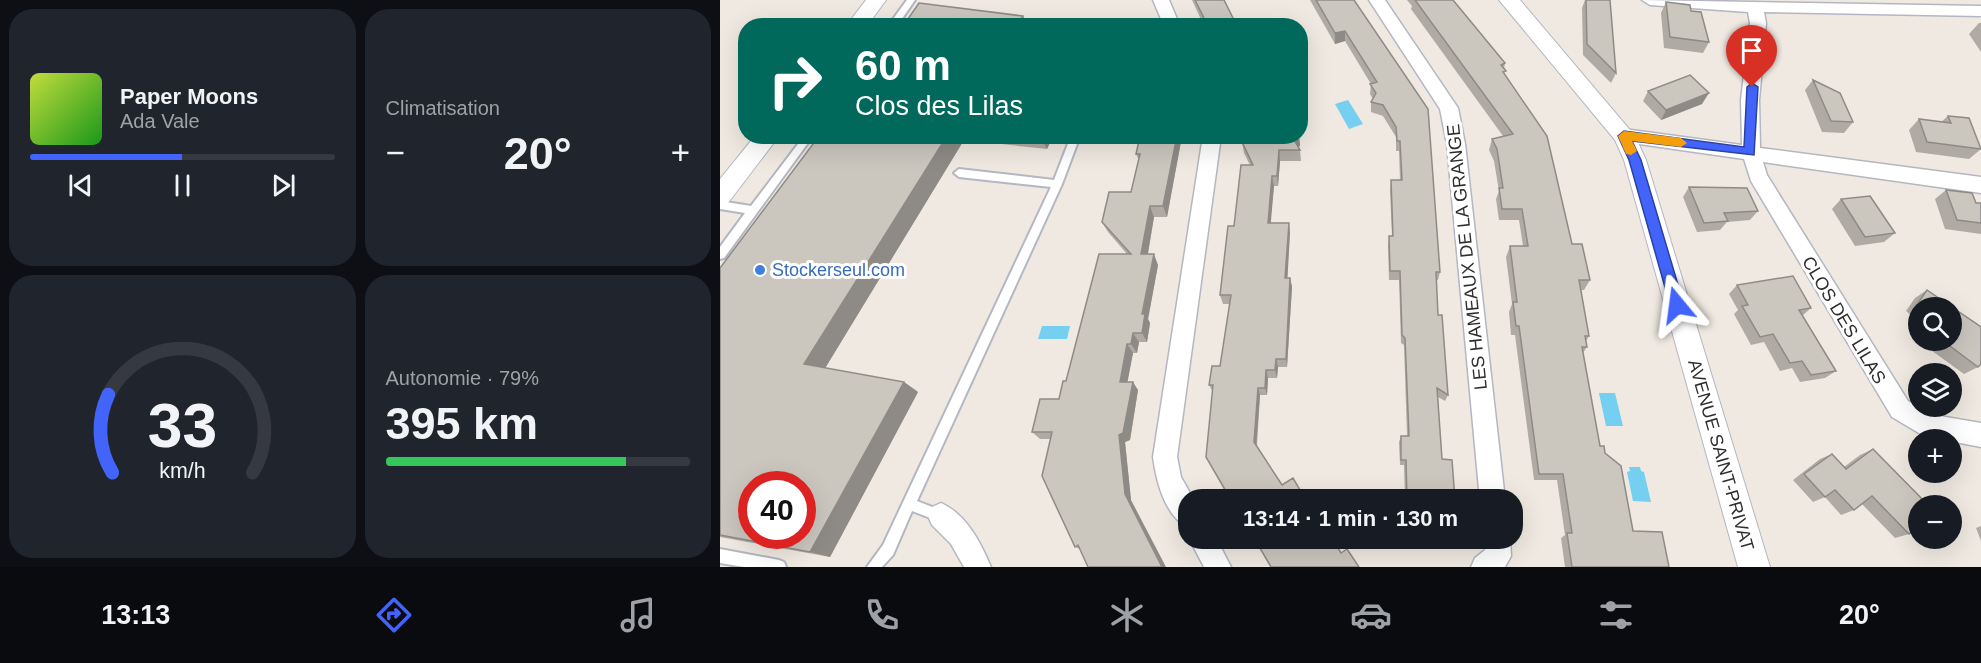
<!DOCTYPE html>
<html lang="fr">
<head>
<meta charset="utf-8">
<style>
	body { margin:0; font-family:Helvetica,sans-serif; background:#20242c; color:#f1f3f6; height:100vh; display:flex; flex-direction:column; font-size:22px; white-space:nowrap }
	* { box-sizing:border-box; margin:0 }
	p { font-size:20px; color:#9ea1a6 }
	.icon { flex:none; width:33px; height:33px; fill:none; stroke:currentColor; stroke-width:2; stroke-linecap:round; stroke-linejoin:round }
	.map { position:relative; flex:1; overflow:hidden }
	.panel { display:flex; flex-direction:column; gap:9px; padding:9px; background:#0d0f14; width:720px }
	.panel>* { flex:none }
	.top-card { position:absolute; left:18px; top:18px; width:570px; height:126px; border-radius:24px; box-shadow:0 6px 24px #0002; background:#00695c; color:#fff; overflow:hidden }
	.fabs { position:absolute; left:1188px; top:297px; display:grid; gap:12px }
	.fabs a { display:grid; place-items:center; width:54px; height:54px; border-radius:50%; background:#171b24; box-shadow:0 6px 24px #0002; font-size:30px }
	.speed { position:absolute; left:18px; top:471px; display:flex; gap:12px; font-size:30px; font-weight:700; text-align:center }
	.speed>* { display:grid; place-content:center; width:78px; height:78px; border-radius:50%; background:#171b24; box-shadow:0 6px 24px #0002; line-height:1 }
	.speed .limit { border:9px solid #d22; background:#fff; color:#111 }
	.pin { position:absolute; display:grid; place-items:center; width:51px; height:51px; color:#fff; margin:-62px -26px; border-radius:50% 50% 50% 0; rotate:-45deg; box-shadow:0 0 6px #0007 }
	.pin .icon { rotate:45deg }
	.me { position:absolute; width:66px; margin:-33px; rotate:344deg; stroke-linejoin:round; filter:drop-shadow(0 0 4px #0008) }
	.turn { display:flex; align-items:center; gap:21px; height:126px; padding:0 18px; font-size:27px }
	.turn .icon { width:78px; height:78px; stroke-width:2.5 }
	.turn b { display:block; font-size:42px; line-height:51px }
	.big { font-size:45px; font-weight:700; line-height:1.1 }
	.panel .widget { flex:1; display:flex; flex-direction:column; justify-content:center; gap:9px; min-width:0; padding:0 21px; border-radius:24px; background:#20242c }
	.panel .dial { align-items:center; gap:0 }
	.dial svg { height:156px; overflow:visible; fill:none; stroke:#363941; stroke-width:7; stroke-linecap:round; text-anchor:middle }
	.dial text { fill:#f1f3f6; stroke:none }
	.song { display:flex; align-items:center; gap:18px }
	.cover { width:72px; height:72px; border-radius:9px; background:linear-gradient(135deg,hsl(70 70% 55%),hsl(120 70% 35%)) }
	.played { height:6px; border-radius:3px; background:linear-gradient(90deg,#4264fb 50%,#363941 50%) }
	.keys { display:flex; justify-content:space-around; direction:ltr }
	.heat { display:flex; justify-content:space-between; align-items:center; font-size:33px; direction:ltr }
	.charge { height:9px; border-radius:4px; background:linear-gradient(90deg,#34c759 79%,#363941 0) }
	.panel .tiles { flex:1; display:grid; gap:9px; grid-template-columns:repeat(2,1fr) }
	.trip { position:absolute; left:458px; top:489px; width:345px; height:60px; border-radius:24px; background:#171b24; box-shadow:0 6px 24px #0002; font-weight:700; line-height:60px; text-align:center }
	.tabs { display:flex; height:96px; justify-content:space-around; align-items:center; background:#090b0e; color:#9ea1a6 }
	.tabs .icon { width:42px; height:42px }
	.tabs .current { color:#4264fb }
	.tabs b { font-size:27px; color:#f1f3f6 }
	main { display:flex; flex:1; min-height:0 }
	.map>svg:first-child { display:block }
	.water { fill:#75cff0 }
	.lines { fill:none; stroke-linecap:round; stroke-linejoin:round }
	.service-casing { stroke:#b4b7c1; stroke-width:4 }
	.minor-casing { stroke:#b4b7c1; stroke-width:3 }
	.tertiary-casing { stroke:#b4b7c1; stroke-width:2 }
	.service { fill:#fff; fill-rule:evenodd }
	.minor { fill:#fff; fill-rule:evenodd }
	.tertiary { fill:#fff; fill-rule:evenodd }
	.wall { fill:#afaba4 }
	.shaded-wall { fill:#8e8b86 }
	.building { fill:#cbc7bf; stroke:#8e8b86; stroke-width:1.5; fill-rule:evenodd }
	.route { fill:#4264fb; stroke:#2b41a3; stroke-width:1.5 }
	.slow { fill:#f59e0b }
	.shop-dot { fill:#3f7fe0; stroke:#fff; stroke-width:2 }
	.labels { text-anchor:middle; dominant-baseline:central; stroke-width:6; stroke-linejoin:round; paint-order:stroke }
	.street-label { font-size:18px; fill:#2e2e2e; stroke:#fff }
	.shop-label { font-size:18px; fill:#366cbe; stroke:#fff; text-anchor:start }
</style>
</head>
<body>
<main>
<section class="panel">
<div class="tiles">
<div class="widget">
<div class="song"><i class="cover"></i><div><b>Paper Moons</b><p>Ada Vale</p></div></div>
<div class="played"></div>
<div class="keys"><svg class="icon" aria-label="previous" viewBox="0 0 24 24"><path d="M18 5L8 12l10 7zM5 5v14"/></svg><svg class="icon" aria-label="pause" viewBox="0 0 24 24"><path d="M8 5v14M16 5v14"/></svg><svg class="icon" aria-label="next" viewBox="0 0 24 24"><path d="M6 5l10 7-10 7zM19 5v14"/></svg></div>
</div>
<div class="widget"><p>Climatisation</p>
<div class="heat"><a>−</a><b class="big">20°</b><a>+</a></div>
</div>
<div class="widget dial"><svg viewBox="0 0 100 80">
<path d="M14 69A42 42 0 1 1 86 69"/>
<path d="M14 69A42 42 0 0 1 12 29" stroke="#4264fb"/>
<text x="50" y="56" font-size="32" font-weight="700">33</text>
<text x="50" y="72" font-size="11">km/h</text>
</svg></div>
<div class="widget"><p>Autonomie · 79%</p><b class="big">395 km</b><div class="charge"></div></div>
</div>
</section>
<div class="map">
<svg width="1261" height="567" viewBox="0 0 1261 567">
	<rect width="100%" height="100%" fill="#efe9e1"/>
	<path class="water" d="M628 100 643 124 629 129 615 104Z
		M322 326H350L347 339H318Z
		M879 393H895L903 426H886Z
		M909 467H920L921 471 924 472 931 502 913 501 907 472 910 471Z"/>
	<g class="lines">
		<g class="service-casing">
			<path id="service" d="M187 0H195L177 26H168Z
				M84 136H93L4 258 0 259V247L25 213 0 209V201L31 206Z
				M351 136H360L342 184 197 501 225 512 227 516 225 520 221 522 192 511 173 555 162 567H147L163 545 331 187 239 177 234 173 239 169 334 180Z
				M0 549 59 560 64 562 66 567H24L0 563Z"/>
		</g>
		<g class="minor-casing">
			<path id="minor" d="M433 0H449L460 26H444Z
				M649 0H665L738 108 745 144 785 500H760L727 144 720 109Z
				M922 0 1261 6V16L1044 12 1046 23 1039 100 1040 148 1261 177V193L1043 162 1047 175 1188 401 1208 414 1261 423V447L1204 436 1172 417 1031 181 1024 159 898 141 895 136 898 131 904 129 1022 145 1021 100 1030 23 1028 12 930 5Z
				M483 136H501L457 457 461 477 474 500H468V527C445 517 436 480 433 457Z
				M221 503C246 514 261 543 271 567H244L231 544 212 525 208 516 212 507Z
				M469 538H496L511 567H484Z
				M764 538H790L791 556 785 567H751L755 558 765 550Z"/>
		</g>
		<g class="tertiary-casing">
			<path id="tertiary" d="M146 0H166L147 26H126Z
				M779 0H800L915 136 926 160 1050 567H1018L904 160 895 140Z
				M35 136H59L8 203 0 205V179Z"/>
		</g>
		<use href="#service" class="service"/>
		<use href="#minor" class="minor"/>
		<use href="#tertiary" class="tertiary"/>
	</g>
	<path class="wall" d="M472 0H504L517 26H484Z
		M590 0H634L708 109 720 272 718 280H716L718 315 728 395 725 401 718 397 722 459 735 500H685L684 465H680L679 442 681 436H687L684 345 681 343 679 280H669L668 245 669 236H672L670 190 671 180H680L679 151H676V137L663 116 651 112V102L653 99 650 94 651 84 625 41 615 44Z
		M687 0H733L785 63 784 69 785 76 852 244 870 280 864 290H861L869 336 866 341 867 347 863 353 880 446 885 453 913 531 949 567H845L841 538 845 535 837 480H814L795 335H791L789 312 792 304 786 257 790 246H803L799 220H779L776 199 779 191 774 161 769 150 772 139 783 136 691 9 692 6Z
		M865 0H890L896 73 891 83 863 55 862 8Z
		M946 2 971 11 989 42 983 53 944 48 941 13Z
		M1259 23H1261V52L1249 34Z
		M1093 80 1133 122 1124 133 1102 132 1085 90Z
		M928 91 982 104 941 120 923 101Z
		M1228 116 1261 149 1249 159 1196 152 1189 130 1199 119 1221 122Z
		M99 136H333L327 149 244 140 105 368 184 382 198 392 110 557 0 537V268Z
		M420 136H462L447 217H434L428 254 438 265 428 319 430 323 427 342H419L417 353H413L407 382 418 390 410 440 405 442 411 500 360 549 355 547 330 439H320L312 432 339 399 346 381 407 254 388 232 382 222 411 192 419 160 416 154Z
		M529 136H579L580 146 578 147 580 150 581 161H560L558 186H554L550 223 570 232 567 278H570L572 287 567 367H558L557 378H548L547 395H540L537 446 562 485 586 500H511L493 392 489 385 500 366 510 304H503L500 295 514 226 530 165 524 153 522 142 530 140Z
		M969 187 1038 211 1030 220 1007 222 1000 230 977 232 963 197Z
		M1226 190 1256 203H1261V234L1225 229 1215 199Z
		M1121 199 1175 233 1164 242 1135 246 1112 209Z
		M1017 285 1091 308 1082 316 1116 371 1105 378 1080 382 1072 368 1060 371 1044 342 1031 345 1014 314 1018 310 1009 294Z
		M1207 290 1261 327V364L1258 367 1244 374 1208 348 1214 340H1232V308H1198V321L1186 311 1195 298Z
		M1153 449 1189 534 1175 538 1142 504 1134 510 1121 515 1105 497 1093 502 1073 480 1100 459 1112 454 1124 467 1140 455Z
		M1261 526V541L1256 528Z"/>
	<path class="shaded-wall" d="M303 16 308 26H297Z
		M625 31V41L615 44V33Z
		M989 93 982 104 941 120 946 110Z
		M227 136H242L244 140 101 375 84 364Z
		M320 136H333L327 149Z
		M457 136H462L447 217 443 206Z
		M579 136 580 146 574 148 573 138Z
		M559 150 560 161 558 186 557 176Z
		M552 176 554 186 550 232 548 223Z
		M430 206 434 217 426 264 421 254Z
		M569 223 570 232 567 287 565 278Z
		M434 254 438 265 428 319 430 323 427 342 422 333V314Z
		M570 278 572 287 567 367 566 359Z
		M413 333 419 342 417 353 411 344Z
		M407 344 413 353 406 390 400 382Z
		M556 359 558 367 557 378 555 370Z
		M546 370 548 378 547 395 545 388Z
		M184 382 198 392 110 557 90 552Z
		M413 382 418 390 410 440 405 442 411 500 446 567H442L405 494 399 435Z
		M538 388 540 395 536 448 534 442Z"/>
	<path class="building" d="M475 0H504L517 26H488Z
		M596 0H634L708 109 720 272H716L718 315H722L728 395 717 388 722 459 732 460 735 500H687L686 460H681V436H689L685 338 682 335 680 271H670L669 236H673L671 180H682L680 141H677L676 127 663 105 651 102 656 93 650 84 657 82 625 31 615 33Z
		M695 0H733L785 63 781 65 786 71 783 72 827 136 852 244H862L870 280H859L869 336H865L867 347H862L880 446H884L885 453 901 466 913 531 942 532 949 567H852L847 533H852L843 474H819L799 326H796L793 302H797L790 246H808L802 209H782L779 188H783L777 149 772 139 793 134Z
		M866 0H890L896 73 867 44Z
		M946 2 970 5 971 11 981 12 989 42 950 37Z
		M199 3 303 16 297 26H183Z
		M970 75 989 93 946 110 928 91Z
		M1093 80 1120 93 1133 122 1111 121Z
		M1228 116 1249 118 1261 149 1207 142 1199 119 1231 123Z
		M99 136H227L84 364 184 382 90 552 0 535V268ZM32 484H82V536H32Z
		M420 136H457L443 206H430L421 254H434L422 314H425L422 333H413L411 344H407L400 382H413L403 433 399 435 405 494 442 567H368L358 545 355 547 322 476 332 432H312L320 399H339L343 381H346L379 254H411L382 222 389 192H411L420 154H416Z
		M532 136H577L573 138 580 150H559L557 176H552L548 223H569L565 278H570L567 339 566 359H556L555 370H546L545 388H538L534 442 562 485 573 478 586 500H511L486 457 493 385H489L492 366H500L511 295H500L508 226H514L521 165H533L522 142 533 139Z
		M969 187 1027 188 1038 211 1004 213 1008 221 984 223Z
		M1226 190 1252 193 1256 203H1261V223L1237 220Z
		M1150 196 1175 233 1145 237 1121 199Z
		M1073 276 1091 308 1079 310 1116 371 1091 375 1082 361 1070 363 1053 334 1040 337 1022 306 1028 305 1017 285Z
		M1207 290 1261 327V364L1258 367 1222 340H1232V308H1204L1198 303Z
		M1153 449 1209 506H1198V527L1189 534 1152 496 1134 510 1115 490 1105 497 1084 474 1112 454 1126 469Z
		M534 538H612L621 553 627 549 639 567H551Z"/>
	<path class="route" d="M1032 83 1038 87 1034 155 912 141 921 160 964 305 957 311 950 305 909 160 898 136 904 131 1024 147 1027 87Z"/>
	<path class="slow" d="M904 131 961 138 967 143 961 147 912 141 917 151 911 155 906 154 898 136Z"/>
	<circle class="shop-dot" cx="40" cy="270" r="6"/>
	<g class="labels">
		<g class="street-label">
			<text transform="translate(747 257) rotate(-96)">LES HAMEAUX DE LA GRANGE</text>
			<text transform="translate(1124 320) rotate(59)">CLOS DES LILAS</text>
			<text transform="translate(1001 455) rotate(74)">AVENUE SAINT-PRIVAT</text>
		</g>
		<g class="shop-label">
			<text x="52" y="270">Stockerseul.com</text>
		</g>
	</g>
</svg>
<div class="fabs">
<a><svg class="icon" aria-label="search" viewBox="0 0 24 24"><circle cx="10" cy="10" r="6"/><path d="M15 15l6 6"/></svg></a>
<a><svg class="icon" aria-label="layers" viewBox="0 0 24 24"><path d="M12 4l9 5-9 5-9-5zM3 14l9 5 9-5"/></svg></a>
<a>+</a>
<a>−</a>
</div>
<div class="speed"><div class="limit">40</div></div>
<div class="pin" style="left:1032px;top:87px;background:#d93025"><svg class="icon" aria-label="arrive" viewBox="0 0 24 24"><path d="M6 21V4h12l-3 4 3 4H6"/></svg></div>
<svg class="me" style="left:957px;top:305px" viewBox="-20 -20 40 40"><path d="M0-17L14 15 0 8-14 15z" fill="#4264fb" stroke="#fff" stroke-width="4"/></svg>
<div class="trip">13:14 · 1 min · 130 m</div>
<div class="top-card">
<div class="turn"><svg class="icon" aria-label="right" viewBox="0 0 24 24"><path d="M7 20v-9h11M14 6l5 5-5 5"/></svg><div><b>60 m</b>Clos des Lilas</div></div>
</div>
</div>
</main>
<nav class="tabs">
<b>13:13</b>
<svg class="icon current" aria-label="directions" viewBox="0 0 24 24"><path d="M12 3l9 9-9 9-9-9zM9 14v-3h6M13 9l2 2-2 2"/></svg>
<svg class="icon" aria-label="music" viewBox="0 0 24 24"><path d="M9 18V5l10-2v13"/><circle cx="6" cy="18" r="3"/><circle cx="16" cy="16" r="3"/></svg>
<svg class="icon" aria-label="phone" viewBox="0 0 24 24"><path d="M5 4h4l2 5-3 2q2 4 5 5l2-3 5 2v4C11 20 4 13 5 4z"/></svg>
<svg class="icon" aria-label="climate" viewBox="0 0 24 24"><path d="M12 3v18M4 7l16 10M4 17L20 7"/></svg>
<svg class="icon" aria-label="car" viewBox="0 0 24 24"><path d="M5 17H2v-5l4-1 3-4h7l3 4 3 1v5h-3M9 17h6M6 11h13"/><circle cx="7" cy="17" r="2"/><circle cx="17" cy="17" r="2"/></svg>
<svg class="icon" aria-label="filters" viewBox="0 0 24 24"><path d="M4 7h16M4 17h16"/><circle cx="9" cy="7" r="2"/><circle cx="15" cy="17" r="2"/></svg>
<b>20°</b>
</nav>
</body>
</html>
